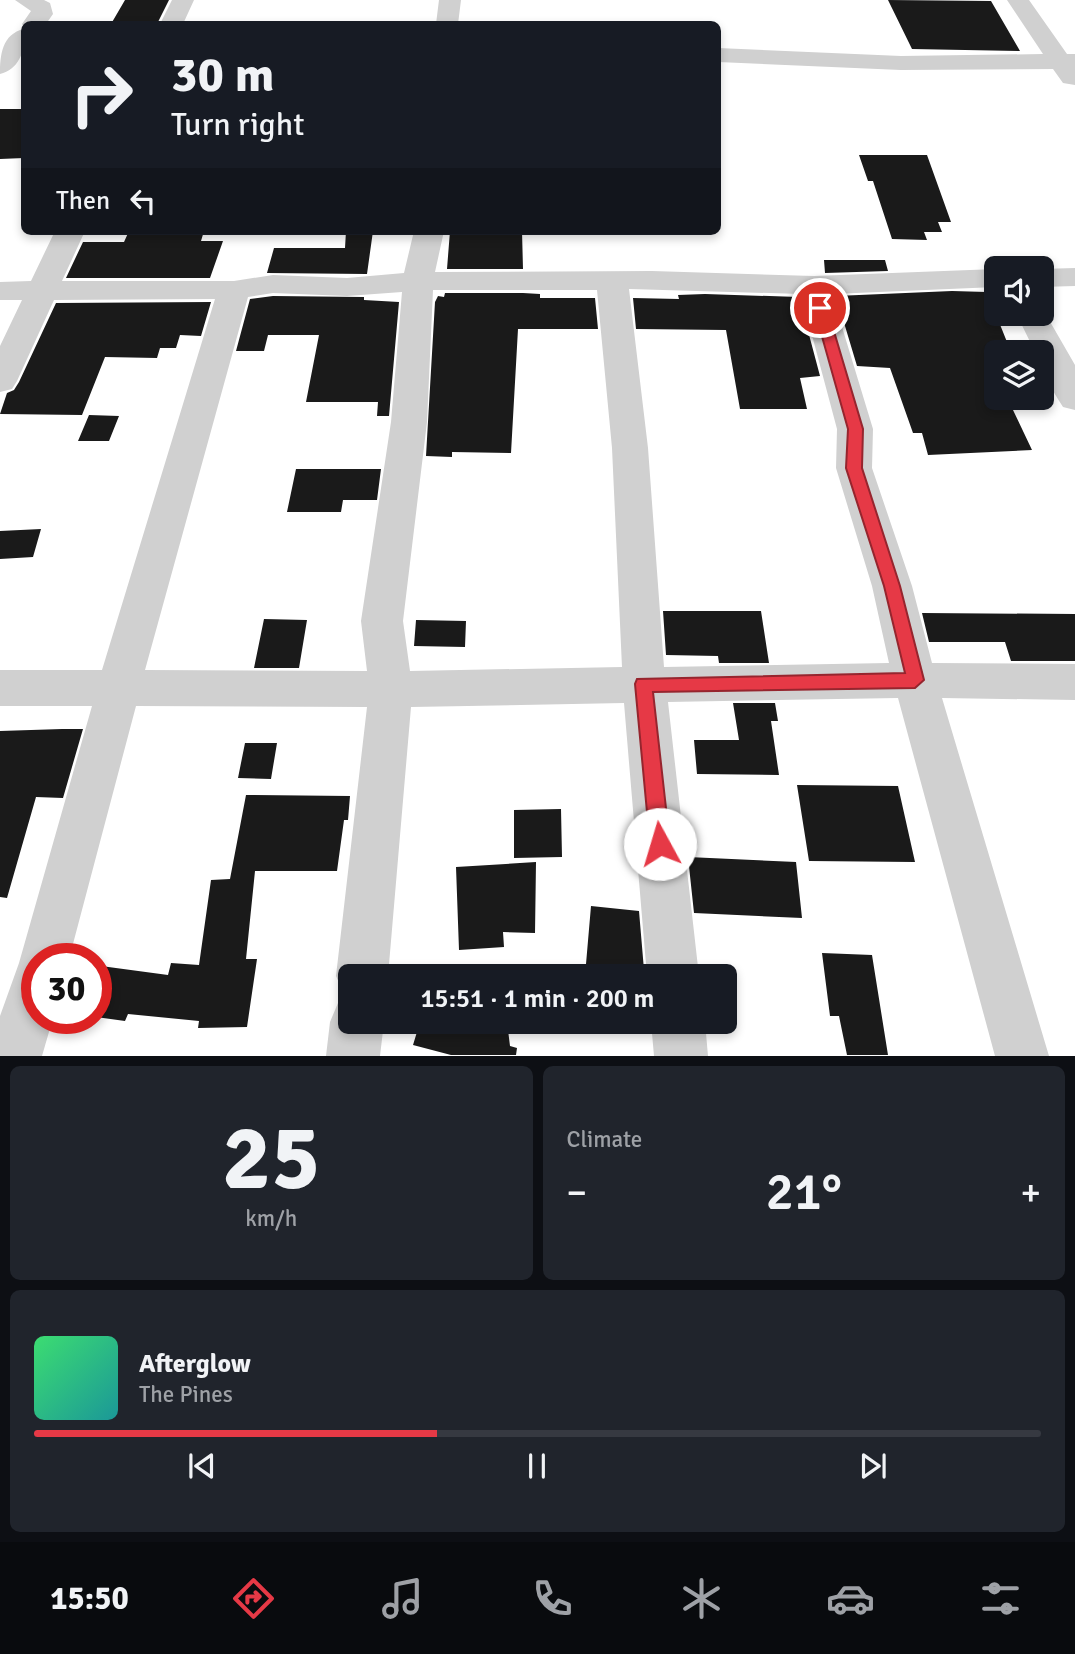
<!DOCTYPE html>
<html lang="en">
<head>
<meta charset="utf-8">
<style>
	body { margin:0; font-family:Signika,sans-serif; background:#20242c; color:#f1f3f6; height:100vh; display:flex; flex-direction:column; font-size:26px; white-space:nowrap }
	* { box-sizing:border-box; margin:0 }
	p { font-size:23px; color:#9ea1a6 }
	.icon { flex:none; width:38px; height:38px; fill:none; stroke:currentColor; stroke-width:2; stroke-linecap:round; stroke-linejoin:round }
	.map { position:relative; height:1056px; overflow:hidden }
	.drawer { display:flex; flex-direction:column; gap:10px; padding:10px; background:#0d0f14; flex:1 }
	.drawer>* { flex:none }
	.guide { position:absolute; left:21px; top:21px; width:700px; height:214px; border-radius:10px; box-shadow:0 4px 10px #0003; background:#171b24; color:#f1f3f6; overflow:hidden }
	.buttons { position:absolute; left:984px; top:256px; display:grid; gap:14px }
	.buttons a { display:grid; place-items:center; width:70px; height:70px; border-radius:10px; background:#171b24; box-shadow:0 4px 10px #0003; font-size:35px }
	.speed { position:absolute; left:21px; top:943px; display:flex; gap:14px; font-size:35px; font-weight:700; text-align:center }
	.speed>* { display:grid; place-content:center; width:91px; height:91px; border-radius:50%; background:#171b24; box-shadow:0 4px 10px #0003; line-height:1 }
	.speed .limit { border:10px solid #d22; background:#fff; color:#111 }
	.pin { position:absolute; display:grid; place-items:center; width:60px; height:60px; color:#fff; margin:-30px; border:4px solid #fff; border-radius:50%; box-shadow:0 2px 7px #0007 }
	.me { position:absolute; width:77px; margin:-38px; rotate:354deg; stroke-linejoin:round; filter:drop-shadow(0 0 5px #0008) }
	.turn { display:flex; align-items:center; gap:24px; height:147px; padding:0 35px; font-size:32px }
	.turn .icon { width:91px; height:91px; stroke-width:2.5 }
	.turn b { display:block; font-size:49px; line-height:60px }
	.then { display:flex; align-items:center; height:66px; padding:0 35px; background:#0003; gap:14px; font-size:26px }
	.big { font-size:52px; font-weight:600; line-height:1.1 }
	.drawer .tile { flex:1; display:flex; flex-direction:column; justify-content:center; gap:10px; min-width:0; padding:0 24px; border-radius:10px; background:#20242c }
	.drawer .dial { align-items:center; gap:0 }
	.dial b { font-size:91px; line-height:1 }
	.song { display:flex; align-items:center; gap:21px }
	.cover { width:84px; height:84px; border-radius:10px; background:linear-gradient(135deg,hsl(140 70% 55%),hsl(180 70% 35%)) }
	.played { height:7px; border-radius:4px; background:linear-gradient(90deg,#e63946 40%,#363941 40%) }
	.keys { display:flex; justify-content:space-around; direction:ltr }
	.heat { display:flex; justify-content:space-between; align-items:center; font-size:38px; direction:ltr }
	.drawer .tiles { flex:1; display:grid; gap:10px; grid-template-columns:1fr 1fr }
	.tile:last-child { grid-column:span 2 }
	.trip { position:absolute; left:338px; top:964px; width:399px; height:70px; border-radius:10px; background:#171b24; box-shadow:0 4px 10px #0003; font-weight:600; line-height:70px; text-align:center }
	.tabs { display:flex; height:112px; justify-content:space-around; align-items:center; background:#090b0e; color:#9ea1a6 }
	.tabs .icon { width:49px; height:49px }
	.tabs .selected { color:#e63946 }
	.tabs b { font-size:32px; color:#f1f3f6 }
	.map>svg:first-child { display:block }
	.building { fill:#1a1a1a }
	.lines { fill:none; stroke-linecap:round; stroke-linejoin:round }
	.minor { fill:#d0d0d0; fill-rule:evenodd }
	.route { fill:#e63946; stroke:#96252e; stroke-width:2 }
</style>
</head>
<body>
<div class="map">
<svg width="1075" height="1056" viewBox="0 0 1075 1056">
	<rect width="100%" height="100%" fill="#fff"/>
	<path class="building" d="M125 0H169L157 24H111Z
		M888 0 991 1 1020 51 912 49Z
		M0 109H24V158L0 159Z
		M859 155H927L951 222H938L942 232H924L927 240 892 239 873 181H868Z
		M129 231H204L201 241H223L210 278H66L83 242H124Z
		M346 231H373L367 274 267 273 274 248H345Z
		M450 231H522L523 269H447Z
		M824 260H885L888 271 825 273Z
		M952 291 987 292 1011 352H996V407L1013 410 1032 450 928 455 922 433H913L890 368 857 366 836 296Z
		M445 293H523L540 294V298H595L598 329H518L511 453 452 452V457L426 456 435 302 438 296 444 297Z
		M705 294 799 297 820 376 800 378 807 409H740L726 330 636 329 633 298 679 299 678 295Z
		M273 296 364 297V300L399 302 389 416H377L378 402H306L319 335H268L264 351H236L250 299Z
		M211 302 201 336 180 335 176 348H160L157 358 105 357 82 415 0 414 7 393 14 390 19 382 56 303Z
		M89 415 119 416 109 441H78Z
		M296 469H381L377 500H343L341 512H287Z
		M41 529 33 557 0 559V531Z
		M663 611H761L769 663H719L718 656 666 655Z
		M922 613 1075 614V661H1011L1005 642H929Z
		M264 619 307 620 299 668H254Z
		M416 620 466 621 465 647 414 646Z
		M733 703H775L778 721H771L779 775 697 774 694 740H739Z
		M62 729H83L63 798 36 797 7 898 0 897V731Z
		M245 743H277L271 779 238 778Z
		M797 785 898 786 915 862 809 861Z
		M246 795 350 796 348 820H344L337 871H255L246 959H257L247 1027 198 1028 199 1021 128 1014 125 1021 96 1017V978L101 966 168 975 171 963 199 965 211 880 230 879Z
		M561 809 562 857 514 858V810Z
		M688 857 796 862 802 918 694 913Z
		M536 862 535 933 503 932 504 947 459 950 456 867Z
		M591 906 639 911 644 970 586 964Z
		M822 953 872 955 888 1055H847L839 1016H830Z
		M420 1022 462 1032 461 1022H507L510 1046 517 1048 516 1055H451L413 1045Z"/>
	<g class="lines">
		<path class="minor" d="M15 0H44L50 3 53 14 46 24H24V27L22 24 31 11Z
			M172 0H194L183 24H160Z
			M439 0H461L458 24H436Z
			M1007 0H1029L1067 54H1075V85L1063 83 1053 69 901 70 718 62V48L901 56 1043 54Z
			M24 29C26 47 21 69 0 74 0 55 2 34 24 29Z
			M55 231H85L62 281H234L273 275 347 278 404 273 414 231H444L435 272 652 271 814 276 996 269V287L832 294 873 429 872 468 912 586 932 663 1075 664V700L942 698 1049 1056H995L898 698 668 702 699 976H647L624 703 411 707 388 976H350V997L344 994 336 976 367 707 136 706 69 959H37V1018H53L42 1056H0V1016L19 963 92 706H0V670H102L215 299 54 300 17 381 12 389 0 392V346L22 300H0V282L31 281ZM629 289 801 294 837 429 836 468 872 586 889 663 664 667 648 448ZM433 290H597L612 448 622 667 410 671 403 621 427 422ZM402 292 391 422 361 621 367 671 145 670 248 297 273 293 347 296Z
			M1075 268V286L1041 287V269Z
			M1041 306 1075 365V410L1063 407C1052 390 1041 371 1041 352H1035L1016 313H1041Z
			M350 998V1022H384L380 1056H326L330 1022 338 1003Z
			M651 1022H705L708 1056H654Z"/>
	</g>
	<path class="route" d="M820 304 827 308 863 429 862 468 900 586 924 680 915 688 653 692 670 844 667 850 660 853 653 850 650 844 635 684 637 679 905 673 884 586 846 468 848 429 814 308Z"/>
</svg>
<div class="buttons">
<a><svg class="icon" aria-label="sound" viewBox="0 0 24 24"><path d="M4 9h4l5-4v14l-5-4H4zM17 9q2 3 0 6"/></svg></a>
<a><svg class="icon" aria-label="layers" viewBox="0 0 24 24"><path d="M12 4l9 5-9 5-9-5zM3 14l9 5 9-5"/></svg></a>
</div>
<div class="speed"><div class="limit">30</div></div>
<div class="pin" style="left:820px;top:308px;background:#d93025"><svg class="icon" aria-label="arrive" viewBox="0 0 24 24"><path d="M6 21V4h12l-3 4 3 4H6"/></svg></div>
<svg class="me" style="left:660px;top:844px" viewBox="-20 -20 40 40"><circle r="19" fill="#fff"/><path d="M0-13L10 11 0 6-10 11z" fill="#e63946"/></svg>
<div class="trip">15:51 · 1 min · 200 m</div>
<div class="guide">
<div class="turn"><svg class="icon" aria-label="right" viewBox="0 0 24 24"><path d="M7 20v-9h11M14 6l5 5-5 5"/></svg><div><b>30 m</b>Turn right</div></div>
<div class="then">Then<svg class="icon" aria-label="left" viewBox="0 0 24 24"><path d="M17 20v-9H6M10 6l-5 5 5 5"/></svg></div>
</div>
</div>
<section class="drawer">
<div class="tiles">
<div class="tile dial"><b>25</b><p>km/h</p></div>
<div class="tile"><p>Climate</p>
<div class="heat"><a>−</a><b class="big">21°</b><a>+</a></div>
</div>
<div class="tile">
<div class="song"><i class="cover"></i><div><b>Afterglow</b><p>The Pines</p></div></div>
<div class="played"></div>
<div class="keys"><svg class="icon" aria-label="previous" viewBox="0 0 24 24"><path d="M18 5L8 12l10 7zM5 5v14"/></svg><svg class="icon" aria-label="pause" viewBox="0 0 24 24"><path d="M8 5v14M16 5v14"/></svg><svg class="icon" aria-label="next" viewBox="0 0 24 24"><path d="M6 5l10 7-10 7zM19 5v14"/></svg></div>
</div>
</div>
</section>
<nav class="tabs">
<b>15:50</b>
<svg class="icon selected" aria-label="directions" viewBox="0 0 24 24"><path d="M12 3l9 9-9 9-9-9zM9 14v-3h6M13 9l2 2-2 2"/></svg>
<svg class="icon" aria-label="music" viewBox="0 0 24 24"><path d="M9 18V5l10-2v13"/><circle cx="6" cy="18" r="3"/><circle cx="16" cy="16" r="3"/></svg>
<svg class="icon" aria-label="phone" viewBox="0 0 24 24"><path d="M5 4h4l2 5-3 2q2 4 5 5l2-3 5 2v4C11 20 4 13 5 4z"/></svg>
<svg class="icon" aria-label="climate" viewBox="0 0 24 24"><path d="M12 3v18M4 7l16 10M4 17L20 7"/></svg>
<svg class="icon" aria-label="car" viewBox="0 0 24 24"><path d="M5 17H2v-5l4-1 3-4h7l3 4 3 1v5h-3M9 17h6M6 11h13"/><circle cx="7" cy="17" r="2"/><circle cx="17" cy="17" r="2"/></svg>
<svg class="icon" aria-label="filters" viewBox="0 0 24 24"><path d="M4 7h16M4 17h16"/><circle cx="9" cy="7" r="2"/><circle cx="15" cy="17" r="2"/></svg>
</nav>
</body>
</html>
